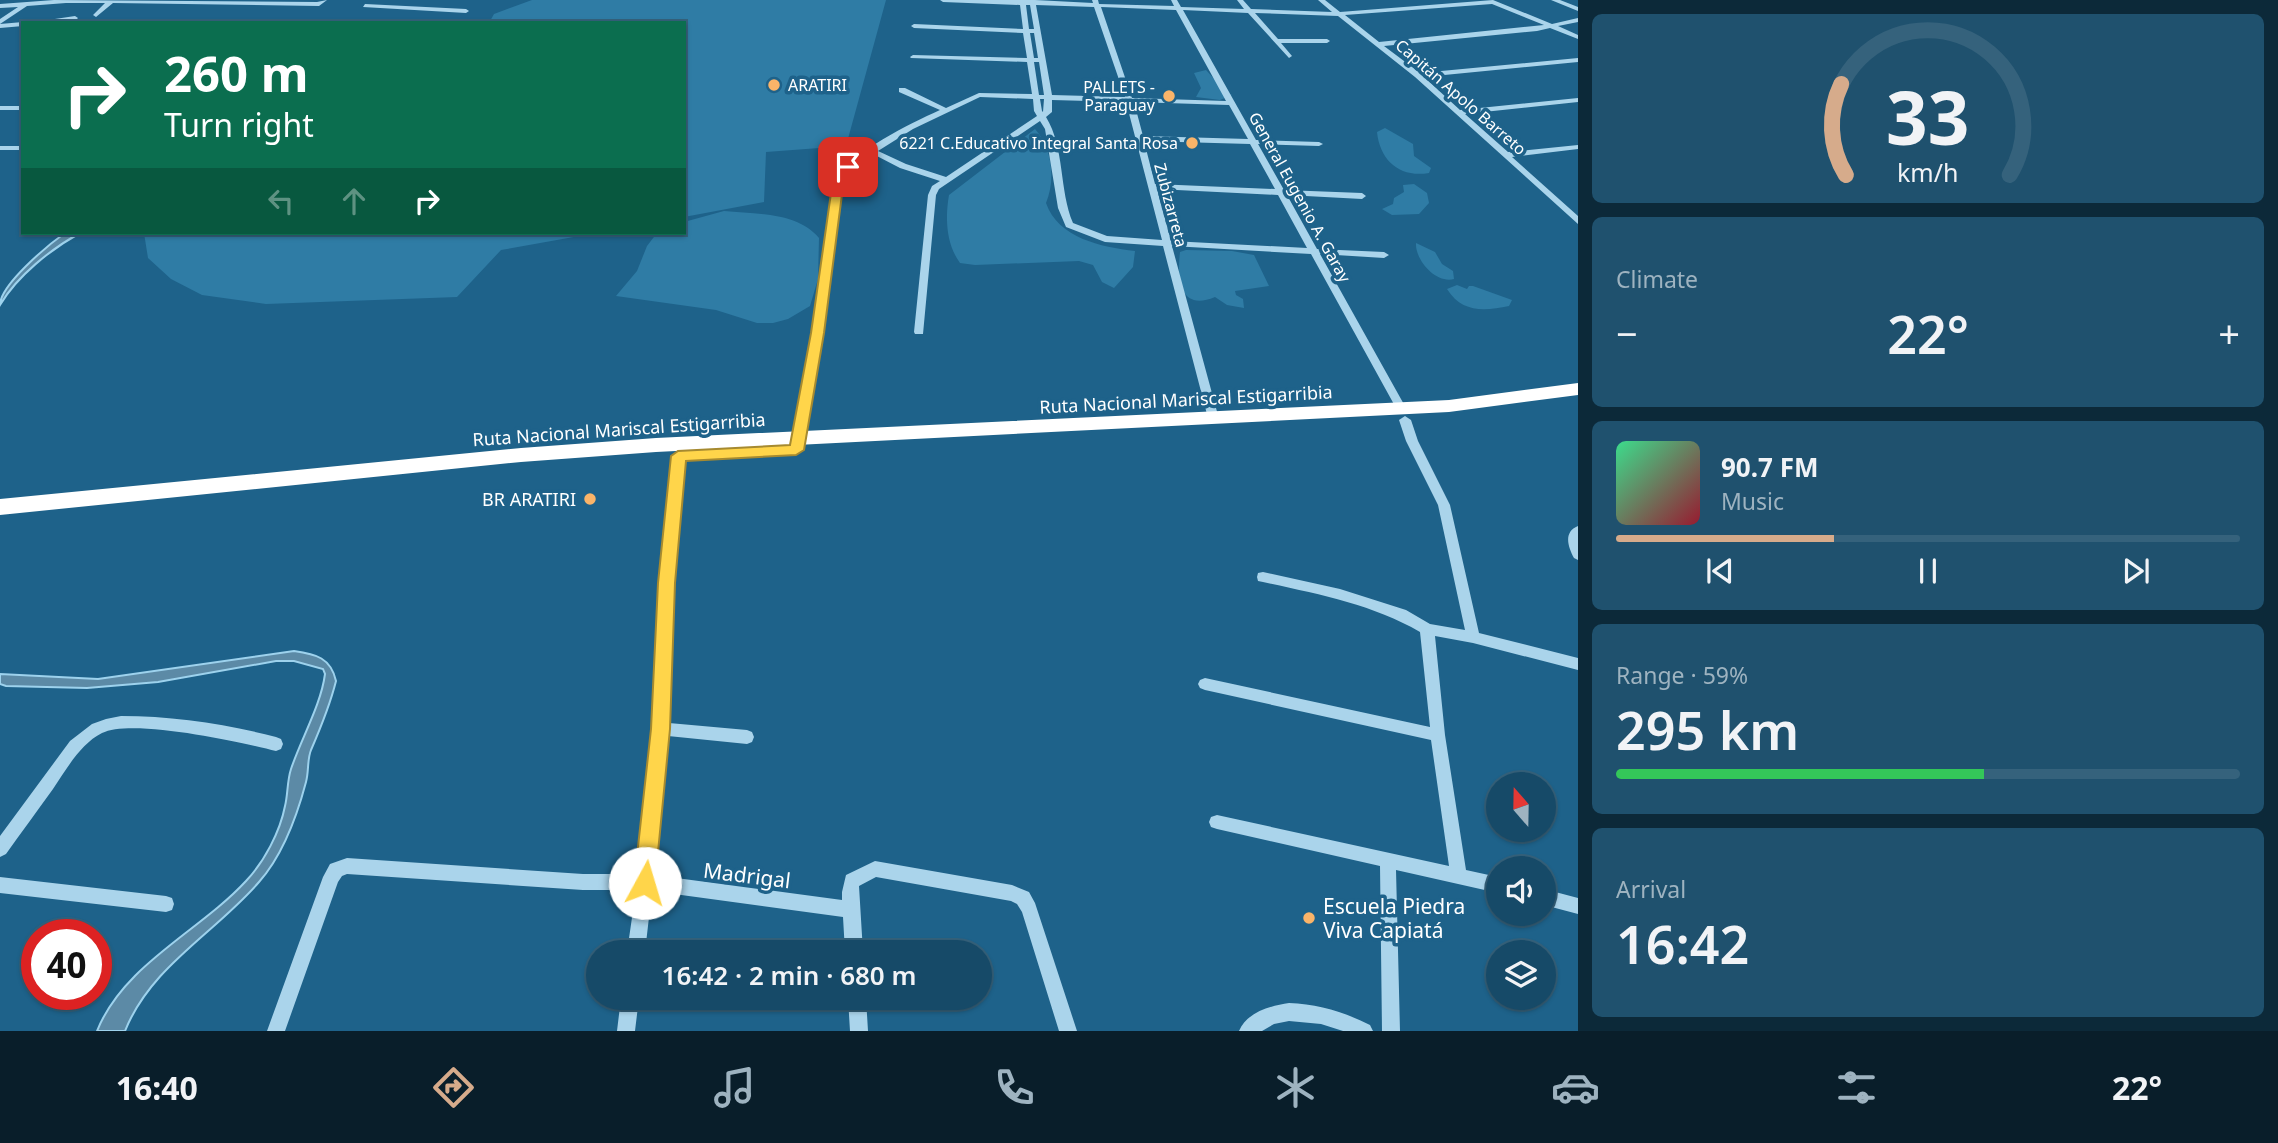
<!DOCTYPE html>
<html lang="en">
<head>
<meta charset="utf-8">
<style>
	body { margin:0; font-family:"Noto Sans",sans-serif; background:#1f516e; color:#f1f3f6; height:100vh; display:flex; flex-direction:column; font-size:26px; white-space:nowrap }
	* { box-sizing:border-box; margin:0 }
	p { font-size:23px; color:#9eb3c0 }
	.icon { flex:none; width:38px; height:38px; fill:none; stroke:currentColor; stroke-width:2; stroke-linecap:round; stroke-linejoin:round }
	.map { position:relative; flex:1; overflow:hidden }
	.details { display:flex; flex-direction:column; gap:14px; padding:14px; background:#0c2939; width:700px }
	.details>* { flex:none }
	.top-card { position:absolute; left:21px; top:21px; width:665px; height:214px; border-radius:0px; box-shadow:0 2px 5px #0004,0 0 0 2px #35627c; background:#0b6e4f; color:#fff; overflow:hidden }
	.needle { width:46px; rotate:340deg }
	.tools { position:absolute; left:1486px; top:772px; display:grid; gap:14px }
	.tools a { display:grid; place-items:center; width:70px; height:70px; border-radius:50%; background:#164a68; box-shadow:0 2px 5px #0004,0 0 0 2px #35627c; font-size:35px }
	.speed { position:absolute; left:21px; top:919px; display:flex; gap:14px; font-size:35px; font-weight:700; text-align:center }
	.speed>* { display:grid; place-content:center; width:91px; height:91px; border-radius:50%; background:#164a68; box-shadow:0 2px 5px #0004,0 0 0 2px #35627c; line-height:1 }
	.speed .limit { border:10px solid #d22; background:#fff; color:#111 }
	.pin { position:absolute; display:grid; place-items:center; width:60px; height:60px; color:#fff; margin:-30px; border-radius:14px; box-shadow:0 4px 10px #0006 }
	.me { position:absolute; width:77px; margin:-38px; rotate:6deg; stroke-linejoin:round; filter:drop-shadow(0 0 5px #0008) }
	.turn { display:flex; align-items:center; gap:24px; height:147px; padding:0 28px; font-size:32px }
	.turn .icon { width:91px; height:91px; stroke-width:2.5 }
	.turn b { display:block; font-size:49px; line-height:60px }
	.lanes { display:flex; align-items:center; height:66px; padding:0 28px; background:#0003; justify-content:center; gap:35px; direction:ltr }
	.lanes .off { opacity:.35 }
	.big { font-size:52px; font-weight:600; line-height:1.1 }
	.details .widget { flex:1; display:flex; flex-direction:column; justify-content:center; gap:10px; min-width:0; padding:0 24px; border-radius:10px; background:#1f516e }
	.details .dial { align-items:center; gap:0 }
	.dial svg { height:182px; overflow:visible; fill:none; stroke:#35627c; stroke-width:7; stroke-linecap:round; text-anchor:middle }
	.dial text { fill:#f1f3f6; stroke:none }
	.song { display:flex; align-items:center; gap:21px }
	.cover { width:84px; height:84px; border-radius:10px; background:linear-gradient(135deg,hsl(150 70% 55%),hsl(350 70% 35%)) }
	.played { height:7px; border-radius:4px; background:linear-gradient(90deg,#d6ab8b 35%,#35627c 35%) }
	.keys { display:flex; justify-content:space-around; direction:ltr }
	.heat { display:flex; justify-content:space-between; align-items:center; font-size:38px; direction:ltr }
	.charge { height:10px; border-radius:5px; background:linear-gradient(90deg,#34c759 59%,#35627c 0) }
	.trip { position:absolute; left:586px; top:940px; width:406px; height:70px; border-radius:35px; background:#164a68; box-shadow:0 2px 5px #0004,0 0 0 2px #35627c; font-weight:600; line-height:70px; text-align:center }
	.dock { display:flex; height:112px; justify-content:space-around; align-items:center; background:#091e2a; color:#9eb3c0 }
	.dock .icon { width:49px; height:49px }
	.dock .current { color:#d6ab8b }
	.dock b { font-size:32px; color:#f1f3f6 }
	main { display:flex; flex:1; min-height:0 }
	.map>svg:first-child { display:block }
	.green { fill:#2f7ca5 }
	.water { fill:#5c8aa6; stroke:#9dd2ed; stroke-width:2 }
	.lines { fill:none; stroke-linecap:round; stroke-linejoin:round }
	.minor { fill:#aad4eb; fill-rule:evenodd }
	.highway { fill:#fff; fill-rule:evenodd }
	.route { fill:#ffd54a; stroke:#a68a30; stroke-width:2 }
	.poi-dot { fill:#fab469; stroke:#1e628a; stroke-width:2.5 }
	.labels { text-anchor:middle; dominant-baseline:central; stroke-width:7; stroke-linejoin:round; paint-order:stroke }
	.far-poi-label { font-size:16px; fill:#fff; stroke:#1e628a; text-anchor:end }
	.far-street-label { font-size:16px; fill:#fff; stroke:#1e628a }
	.street-label { font-size:18px; fill:#fff; stroke:#1e628a }
	.poi-label { font-size:18px; fill:#fff; stroke:#1e628a; text-anchor:end }
	.near-street-label { font-size:21px; fill:#fff; stroke:#1e628a }
	.near-poi-label { font-size:21px; fill:#fff; stroke:#1e628a; text-anchor:start }
</style>
</head>
<body>
<main>
<div class="map">
<svg width="1578" height="1031" viewBox="0 0 1578 1031">
	<rect width="100%" height="100%" fill="#1e628a"/>
	<path class="green" d="M532 0H886L846 146 766 152 764 202 684 217V23H489L494 14Z
		M1206 70 1226 92 1232 95 1220 100 1196 97 1201 88 1194 73Z
		M1385 128 1413 144 1414 156 1431 168 1429 173C1400 178 1380 161 1377 132Z
		M1035 129C1052 148 1056 179 1046 203 1058 238 1101 247 1135 251L1133 267 1114 288 1102 282 1093 265 1079 261 975 265 960 263C946 244 945 218 949 195Z
		M1414 184 1427 193 1429 203 1419 214 1392 215 1382 209 1393 204 1394 198 1404 192 1403 185Z
		M724 211C755 214 798 212 819 238L818 279 810 306 788 319 773 323H757L716 310 616 296 637 271 647 246 657 233H684V222Z
		M144 233H596L501 250 457 297 266 304 202 295 171 279 148 258Z
		M1416 243 1435 252 1442 264 1453 271 1454 279C1436 284 1415 260 1416 243Z
		M1186 250 1232 251 1254 255 1269 286 1235 291 1236 295 1243 299 1244 308 1227 305 1215 297C1179 312 1177 278 1180 252Z
		M1457 285 1467 289 1469 286H1473L1512 300 1509 306C1484 311 1462 313 1447 289Z"/>
	<path class="water" d="M65 233H80C51 249 17 276 0 305 0 285 48 245 65 233Z
		M294 651C316 654 331 658 336 681 330 705 321 727 311 750 307 760 309 771 306 782 297 816 283 855 259 882 215 933 151 966 125 1031H97C124 964 199 932 246 881 264 862 280 832 285 806 288 794 287 781 291 769 301 739 321 705 325 674L323 669 294 661H276L158 682 87 688 6 686 0 684V674L98 679Z"/>
	<g class="lines">
		<path class="minor" d="M54 0 317 2 327 0 319 6 113 3 96 17 93 15 105 3H66L27 6 0 24V19L18 7 0 8V4Z
			M940 0H1035L1093 3 1092 0H1098L1099 4 1174 6 1171 0H1177L1181 7 1244 9 1237 0H1243L1251 9 1332 12 1318 0H1325L1340 12 1493 0 1552 24 1578 18V22L1558 26 1578 35V39L1550 28 1537 31 1384 46 1420 73 1578 58V62L1424 77 1460 110 1578 98V102L1465 114 1508 152 1578 145V149L1512 157 1578 216V224L1415 77 1338 16 1255 13 1278 39H1327L1330 41 1327 43H1281L1292 56 1289 58 1248 13 1183 10 1256 140 1319 142 1323 144 1319 146 1258 144 1284 190 1362 193 1366 196 1362 199 1287 195 1317 249 1384 252 1389 255 1384 258 1320 254 1406 408 1405 411 1401 412 1396 408 1311 254 1172 246 1219 419 1213 423 1209 422 1163 246 1105 242 1066 227 1058 208 1045 129 1040 121 939 189 936 195 923 334H915L914 332 928 195 932 186 940 181 900 168 873 154 851 169 843 179 822 333 802 450 800 453H792L790 450 812 333 835 179C856 150 907 125 940 110L899 92V88H905L946 108 979 93 1032 94 1027 62 911 58 910 57 913 55 1027 58 1023 33 914 28 911 26 914 24 1023 29 1020 5 943 2ZM1492 4 1544 25 1379 42 1345 15ZM1026 5H1030L1034 29H1029ZM1036 5 1094 7 1125 97 1052 95ZM1101 7 1176 10 1226 101 1132 98ZM1030 33H1034L1038 58H1034ZM1034 62H1039L1044 95H1039ZM980 97 1033 99 1034 111 1037 116 946 177 906 164 878 151 913 129ZM1040 99H1044L1043 112 1042 111ZM1052 100 1126 102 1162 240 1107 236 1073 223C1059 190 1065 148 1046 117L1052 112ZM1134 102 1229 105 1248 139 1143 136ZM1144 141 1250 144 1275 189 1155 184ZM1157 189 1278 195 1307 248 1171 241Z
			M1551 0H1560L1578 7V11Z
			M365 4 466 9 469 11 466 13 363 7Z
			M75 16 78 18 77 19 28 23Z
			M23 22 25 23H23V26L0 28V24Z
			M0 106H23V110H0Z
			M0 146H23V150H0Z
			M1405 416 1411 420 1418 441 1450 505 1479 633 1578 658V670L1473 643 1435 636 1445 735 1466 870 1498 877V893L1396 870 1400 1031H1382L1380 866 1217 829 1211 827 1209 822 1211 817 1217 815 1449 866 1431 740 1205 690 1200 688 1198 684 1200 680 1205 678 1430 727 1420 632C1372 604 1317 594 1263 582L1258 581 1257 577 1258 573 1263 572 1340 589 1406 610 1430 624 1465 630 1438 505 1406 441 1399 420Z
			M679 452 685 456 674 583 669 723 747 730 752 732 754 737 752 742 747 744 668 736 654 875 842 900V892L846 875 875 861 1012 885 1029 892 1035 903 1077 1031H1059L1022 912 1017 904 1011 901 876 877 859 886 863 952H845L843 917 652 891 645 952H627L636 890H583L347 874 342 876 338 882 285 1031H267L323 877 330 864 347 858 583 874H638L654 729 660 583 673 456Z
			M1578 526V560L1574 558C1568 547 1563 532 1578 526Z
			M121 716C173 716 226 724 276 737L281 739 283 744 281 749 276 751C241 742 132 718 102 733 80 744 66 770 53 789 37 811 21 833 6 854L0 857V836L70 741 92 724 106 719Z
			M0 877 166 896 172 898 174 904 172 910 166 912 0 893Z
			M1544 889 1578 898V914L1544 905Z
			M621 998H639L635 1031H617Z
			M848 998H866L868 1031H850Z
			M1289 1003C1318 1004 1344 1012 1370 1025L1373 1031H1343L1321 1024 1289 1021 1274 1024 1262 1031H1239C1247 1012 1270 1006 1289 1003Z"/>
		<path class="highway" d="M1578 383V395L1449 412 656 452 521 462 0 515V499L521 448 656 438 1449 400Z"/>
	</g>
	<path class="route" d="M848 163 853 167 844 179 824 333 804 450 796 455 686 461 675 583 670 729 655 883 652 890 645 893 637 890 634 883 651 729 658 583 671 456 678 451 790 445 811 333 833 179 844 164Z"/>
	<g class="poi-dot">
		<circle cx="774" cy="85" r="7"/>
		<circle cx="1169" cy="96" r="7"/>
		<circle cx="1192" cy="143" r="7"/>
		<circle cx="590" cy="499" r="7"/>
		<circle cx="1309" cy="918" r="7"/>
	</g>
	<g class="labels">
		<g class="far-poi-label">
			<text x="788" y="85" text-anchor="start">ARATIRI</text>
			<text x="1155" y="87">PALLETS -<tspan x="1155" dy="18">Paraguay</tspan></text>
			<text x="1178" y="143">6221 C.Educativo Integral Santa Rosa</text>
		</g>
		<g class="far-street-label">
			<text transform="translate(1461 97) rotate(41)">Capitán Apolo Barreto</text>
			<text transform="translate(1300 197) rotate(61)">General Eugenio A. Garay</text>
			<text transform="translate(1171 205) rotate(75)">Zubizarreta</text>
		</g>
		<g class="street-label">
			<text transform="translate(1186 399) rotate(-3)">Ruta Nacional Mariscal Estigarribia</text>
			<text transform="translate(619 429) rotate(-4)">Ruta Nacional Mariscal Estigarribia</text>
		</g>
		<g class="poi-label">
			<text x="576" y="499">BR ARATIRI</text>
		</g>
		<g class="near-street-label">
			<text transform="translate(747 875) rotate(7)">Madrigal</text>
		</g>
		<g class="near-poi-label">
			<text x="1323" y="906">Escuela Piedra<tspan x="1323" dy="24">Viva Capiatá</tspan></text>
		</g>
	</g>
</svg>
<div class="tools">
<a><svg class="needle" viewBox="-14 -14 28 28"><path d="M0-13l5 13h-10z" fill="#e53935"/><path d="M0 13l5-13h-10z" fill="#9eb3c0"/></svg></a>
<a><svg class="icon" aria-label="sound" viewBox="0 0 24 24"><path d="M4 9h4l5-4v14l-5-4H4zM17 9q2 3 0 6"/></svg></a>
<a><svg class="icon" aria-label="layers" viewBox="0 0 24 24"><path d="M12 4l9 5-9 5-9-5zM3 14l9 5 9-5"/></svg></a>
</div>
<div class="speed"><div class="limit">40</div></div>
<div class="pin" style="left:848px;top:167px;background:#d93025"><svg class="icon" aria-label="arrive" viewBox="0 0 24 24"><path d="M6 21V4h12l-3 4 3 4H6"/></svg></div>
<svg class="me" style="left:645px;top:883px" viewBox="-20 -20 40 40"><circle r="19" fill="#fff"/><path d="M0-13L10 11 0 6-10 11z" fill="#ffd54a"/></svg>
<div class="trip">16:42 · 2 min · 680 m</div>
<div class="top-card">
<div class="turn"><svg class="icon" aria-label="right" viewBox="0 0 24 24"><path d="M7 20v-9h11M14 6l5 5-5 5"/></svg><div><b>260 m</b>Turn right</div></div>
<div class="lanes"><svg class="icon off" aria-label="left" viewBox="0 0 24 24"><path d="M17 20v-9H6M10 6l-5 5 5 5"/></svg><svg class="icon off" aria-label="ahead" viewBox="0 0 24 24"><path d="M12 20V5M6 11l6-6 6 6"/></svg><svg class="icon" aria-label="right" viewBox="0 0 24 24"><path d="M7 20v-9h11M14 6l5 5-5 5"/></svg></div>
</div>
</div>
<section class="details">
<div class="widget dial"><svg viewBox="0 0 100 80">
<path d="M14 69A42 42 0 1 1 86 69"/>
<path d="M14 69A42 42 0 0 1 12 29" stroke="#d6ab8b"/>
<text x="50" y="56" font-size="32" font-weight="700">33</text>
<text x="50" y="72" font-size="11">km/h</text>
</svg></div>
<div class="widget"><p>Climate</p>
<div class="heat"><a>−</a><b class="big">22°</b><a>+</a></div>
</div>
<div class="widget">
<div class="song"><i class="cover"></i><div><b>90.7 FM</b><p>Music</p></div></div>
<div class="played"></div>
<div class="keys"><svg class="icon" aria-label="previous" viewBox="0 0 24 24"><path d="M18 5L8 12l10 7zM5 5v14"/></svg><svg class="icon" aria-label="pause" viewBox="0 0 24 24"><path d="M8 5v14M16 5v14"/></svg><svg class="icon" aria-label="next" viewBox="0 0 24 24"><path d="M6 5l10 7-10 7zM19 5v14"/></svg></div>
</div>
<div class="widget"><p>Range · 59%</p><b class="big">295 km</b><div class="charge"></div></div>
<div class="widget"><p>Arrival</p><b class="big">16:42</b></div>
</section>
</main>
<nav class="dock">
<b>16:40</b>
<svg class="icon current" aria-label="directions" viewBox="0 0 24 24"><path d="M12 3l9 9-9 9-9-9zM9 14v-3h6M13 9l2 2-2 2"/></svg>
<svg class="icon" aria-label="music" viewBox="0 0 24 24"><path d="M9 18V5l10-2v13"/><circle cx="6" cy="18" r="3"/><circle cx="16" cy="16" r="3"/></svg>
<svg class="icon" aria-label="phone" viewBox="0 0 24 24"><path d="M5 4h4l2 5-3 2q2 4 5 5l2-3 5 2v4C11 20 4 13 5 4z"/></svg>
<svg class="icon" aria-label="climate" viewBox="0 0 24 24"><path d="M12 3v18M4 7l16 10M4 17L20 7"/></svg>
<svg class="icon" aria-label="car" viewBox="0 0 24 24"><path d="M5 17H2v-5l4-1 3-4h7l3 4 3 1v5h-3M9 17h6M6 11h13"/><circle cx="7" cy="17" r="2"/><circle cx="17" cy="17" r="2"/></svg>
<svg class="icon" aria-label="filters" viewBox="0 0 24 24"><path d="M4 7h16M4 17h16"/><circle cx="9" cy="7" r="2"/><circle cx="15" cy="17" r="2"/></svg>
<b>22°</b>
</nav>
</body>
</html>
